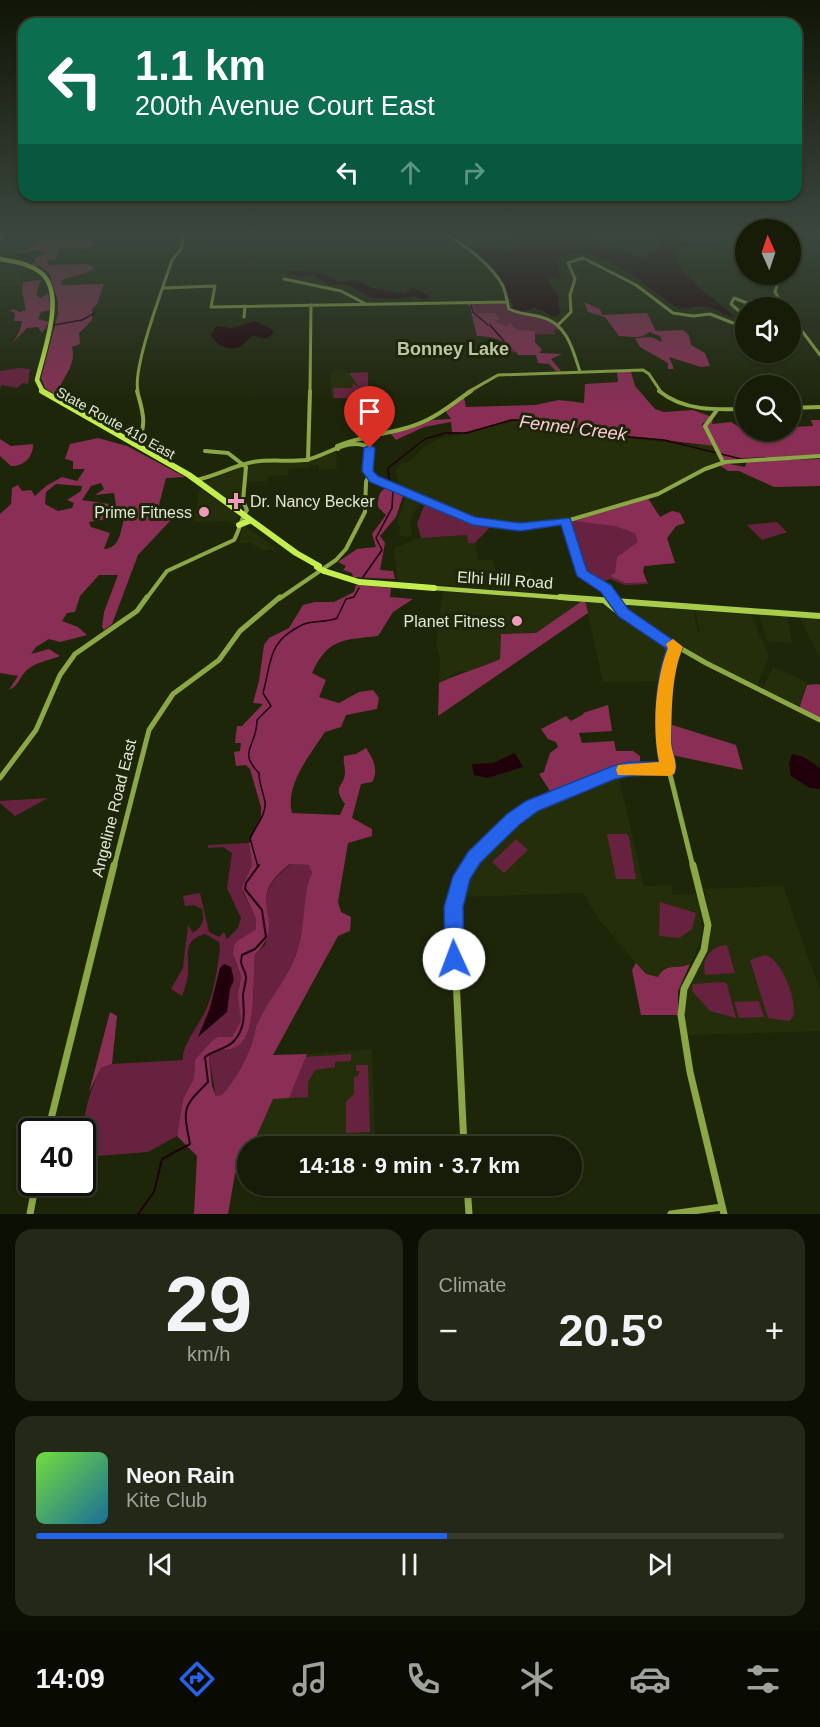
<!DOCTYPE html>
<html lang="en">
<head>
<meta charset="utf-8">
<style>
	body { margin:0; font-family:Helvetica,sans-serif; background:#232916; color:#f1f3f6; height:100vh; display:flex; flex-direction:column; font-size:22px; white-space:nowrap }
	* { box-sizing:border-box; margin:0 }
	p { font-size:20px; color:#9ea19c }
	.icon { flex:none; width:33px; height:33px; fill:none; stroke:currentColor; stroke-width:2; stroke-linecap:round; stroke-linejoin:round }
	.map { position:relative; height:1214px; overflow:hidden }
	.details { display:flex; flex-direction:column; gap:15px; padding:15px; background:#0c0f04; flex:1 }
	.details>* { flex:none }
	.top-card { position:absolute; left:18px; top:18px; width:784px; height:183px; border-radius:18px; box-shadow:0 2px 4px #0004,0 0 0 2px #353a29; background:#0b6e4f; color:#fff; overflow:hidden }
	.needle { width:39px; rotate:357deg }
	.buttons { position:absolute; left:735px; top:219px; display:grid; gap:12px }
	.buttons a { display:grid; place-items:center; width:66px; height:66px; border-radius:50%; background:#161c08; box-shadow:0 2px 4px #0004,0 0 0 2px #353a29; font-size:30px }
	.speed { position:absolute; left:18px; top:1118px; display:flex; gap:12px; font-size:30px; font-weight:700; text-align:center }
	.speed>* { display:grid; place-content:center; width:78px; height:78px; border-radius:50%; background:#161c08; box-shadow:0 2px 4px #0004,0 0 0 2px #353a29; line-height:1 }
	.speed .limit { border:3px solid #111; border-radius:9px; background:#fff; color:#111 }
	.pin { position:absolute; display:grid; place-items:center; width:51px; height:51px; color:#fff; margin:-62px -26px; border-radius:50% 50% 50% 0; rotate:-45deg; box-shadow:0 0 6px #0007 }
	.pin .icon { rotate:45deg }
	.me { position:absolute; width:66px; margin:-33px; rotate:358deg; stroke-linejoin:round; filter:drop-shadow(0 0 4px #0008) }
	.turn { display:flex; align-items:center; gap:21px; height:126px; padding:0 18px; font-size:27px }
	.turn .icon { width:78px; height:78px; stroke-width:2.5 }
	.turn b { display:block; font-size:42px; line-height:51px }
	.lanes { display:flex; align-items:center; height:57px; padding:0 18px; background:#0003; justify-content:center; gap:30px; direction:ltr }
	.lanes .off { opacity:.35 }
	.big { font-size:45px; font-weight:700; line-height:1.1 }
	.details .tile { flex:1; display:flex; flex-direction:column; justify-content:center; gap:9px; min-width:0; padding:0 21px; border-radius:18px; background:#232916 }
	.details .dial { align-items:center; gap:0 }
	.dial b { font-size:78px; line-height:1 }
	.song { display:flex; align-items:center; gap:18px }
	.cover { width:72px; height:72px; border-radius:9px; background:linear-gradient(135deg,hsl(100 70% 55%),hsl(200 70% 35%)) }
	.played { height:6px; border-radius:3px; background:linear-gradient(90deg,#2563eb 55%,#353a29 55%) }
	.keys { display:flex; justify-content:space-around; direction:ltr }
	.heat { display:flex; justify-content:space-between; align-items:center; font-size:33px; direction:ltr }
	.details .tiles { flex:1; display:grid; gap:15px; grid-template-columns:1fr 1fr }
	.tile:last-child { grid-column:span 2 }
	.trip { position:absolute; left:237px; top:1136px; width:345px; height:60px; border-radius:30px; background:#161c08; box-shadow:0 2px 4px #0004,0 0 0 2px #353a29; font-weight:700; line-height:60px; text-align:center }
	.tab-bar { display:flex; height:96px; justify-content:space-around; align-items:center; background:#090b03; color:#9ea19c }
	.tab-bar .icon { width:42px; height:42px }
	.tab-bar .on { color:#2563eb }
	.tab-bar b { font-size:27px; color:#f1f3f6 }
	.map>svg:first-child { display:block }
	.built { fill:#242e0a }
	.green { fill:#67223f }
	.forest { fill:#892f55; fill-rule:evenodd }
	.water { fill:#20000b }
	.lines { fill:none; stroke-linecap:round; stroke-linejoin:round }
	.stream-far1 { stroke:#20000b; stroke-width:1.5 }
	.stream { stroke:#20000b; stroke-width:2 }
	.secondary-far3 { stroke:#8ca746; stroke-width:3 }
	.secondary-far2 { stroke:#8ca746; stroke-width:4 }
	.secondary-far1 { stroke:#8ca746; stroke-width:5 }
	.secondary { stroke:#8ca746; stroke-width:7 }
	.primary-far1 { stroke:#a9cc4a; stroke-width:4.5 }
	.primary { stroke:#a9cc4a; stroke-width:6 }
	.highway-far1 { stroke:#c4ee4d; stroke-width:4.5 }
	.highway { stroke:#c4ee4d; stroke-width:6 }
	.highway-bridge { stroke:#c4ee4d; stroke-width:6 }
	.route { fill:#2563eb; stroke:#184099; stroke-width:1.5 }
	.slow { fill:#f59e0b }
	.poi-dot { fill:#ef9ab8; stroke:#1e260a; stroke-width:2 }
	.labels { text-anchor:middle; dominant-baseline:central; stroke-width:6; stroke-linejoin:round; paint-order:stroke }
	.far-street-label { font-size:14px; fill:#e1e7d6; stroke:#1e260a }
	.poi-label { font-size:16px; fill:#e1e7d6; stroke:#1e260a; text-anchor:end }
	.street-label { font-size:16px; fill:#e1e7d6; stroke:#1e260a }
	.far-district-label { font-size:18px; font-weight:bold; fill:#bbc6a5; stroke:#1e260a }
	.water-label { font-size:18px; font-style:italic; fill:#ffcadb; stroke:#1e260a }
</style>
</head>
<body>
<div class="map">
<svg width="820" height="1214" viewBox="0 0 820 1214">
	<rect width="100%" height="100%" fill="#1e260a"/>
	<path class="built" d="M5 233H45V234L23 253H0V241Z
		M0 264 20 267 23 286H0Z
		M339 369 349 373 359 387 360 398 331 399 330 373Z
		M513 421H527L556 430 607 431 609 435 640 440 715 446 723 461 655 495 539 526 482 524 394 488 399 483 395 471 401 464 410 461 424 447 439 439Z
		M336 450 337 469 319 470V465H311L310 468 289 469 288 475 268 476 267 481 246 482 248 464 304 462Z
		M241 467H244L245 476 240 510 203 483Z
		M200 488 239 516 236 525 227 521 194 522Z
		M406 496 415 500V503L418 500 420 502 410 520 412 536 408 537 399 536 400 529 397 522Z
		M244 523 248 528 277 549 264 551 251 543H239Z
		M467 535 468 543H475L478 560H493L496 573 531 571 536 592 402 582 397 578 394 548 421 538Z
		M443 591 582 601 536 633 502 634 500 659 474 672 461 671 439 683 440 661 436 644Z
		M585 601 605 603 622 618 664 644 668 650 663 658V681L603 682Z
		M628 604 693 609 698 633H700L695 609 751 615 769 656 756 688 696 656 628 614Z
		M761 614 787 616 792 643 767 641 759 615Z
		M799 616 820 618V657L812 643Z
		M773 667 807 682 799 709 762 690Z
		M618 774 644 886 671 885 673 895 698 894 702 934 695 955 690 964 662 969 658 977 646 975 601 922 583 893 461 897 470 868 479 857 524 815Z
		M783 886 820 990V1031L687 1035 684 1001 693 975 709 946 712 928 704 889Z
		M372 1049 375 1134 254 1142 292 1055Z"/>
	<path class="green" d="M505 302 509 309 548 319 561 330H554L555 334 513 335 517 352 503 353 510 348C504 338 489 336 477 336L470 303Z
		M19 368 30 369 28 384 22 383 17 388 2 385 0 388V371Z
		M368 372V398H334L333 388H352L353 384 358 386 349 373Z
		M648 498 660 517 672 511 680 513 685 523 676 526 667 538 675 563 644 566 643 572 648 584 625 585 610 579 600 583 582 572 567 521Z
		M427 505 490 527 475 543H468L467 535 421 538 417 524 424 506Z
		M777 522 787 532 762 540 747 525Z
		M48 798 15 816 0 803V801Z
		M607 834H627L629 837 636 879H616Z
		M516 839 528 850 504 873 492 862Z
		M249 843 252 865 243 892 256 919V929L240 940 234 958 241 976 239 988 241 1021 232 1037 195 1060 194 1078 183 1099 177 1136 148 1152 83 1157C82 1123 85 1101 101 1068L112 1064 183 1060C181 1048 197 1027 204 1014 214 994 217 971 220 949L219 942 205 934C185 940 188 950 188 967 189 977 185 987 182 996L171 989 183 968 188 925 193 933C203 926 205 921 202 909L194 905 185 906 183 896 200 893 209 932 219 937 224 932 227 939 238 928 241 918 227 888 232 853 223 847 208 848V845Z
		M291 864 310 865 312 873C303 890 305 924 299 945 292 974 271 995 258 1022 254 1030 254 1040 250 1048 244 1065 233 1082 222 1095L216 1097 209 1056 214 1052 228 1050 254 992 252 982 255 955 266 944C266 905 257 890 291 864Z
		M660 902 696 913 692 929 679 938 659 936Z
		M727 945 735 973 705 975C701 959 711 946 727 945Z
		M765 955C782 959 798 1002 793 1017L789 1021 768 1018 750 960Z
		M723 982 727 984 736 1018 710 1011 692 991 693 984Z
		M759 1001 764 1017 739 1018 734 1002Z
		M351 1054V1061L335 1062V1067L315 1070 308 1082V1097L289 1098 305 1057Z
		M356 1065H368L370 1132 346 1133V1102L354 1094V1077L359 1075V1071H356Z"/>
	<path class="forest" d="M52 234 58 238 93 240 97 243 85 249 58 248 59 253 55 260H47L48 265 88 264 94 267 91 271 62 280 61 285 104 284 97 304 92 309V320L79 333 80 344 72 347C77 366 62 376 58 393L54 394 45 388 41 378 58 314V301L49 273 40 266 30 265 35 262V258L47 253 42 250 23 253 44 236Z
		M41 280 36 295 41 298 48 293 51 310 41 312 38 319 49 322 42 333 38 327 27 328 7 348C15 340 21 332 22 321H14L15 313 10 311 13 309 20 312 26 310 22 292 23 282Z
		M584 302 600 309 602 315 647 313 656 331 683 330 689 335 691 345 705 353 710 366 701 367 669 357 674 369H668V363L640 347 635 338 651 337 662 342 660 336 649 332C642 340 627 336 619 336L605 317 588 312Z
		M467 304H472L476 313H495L500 319 495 321 507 327 509 323 518 330 535 331V342L542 350 539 353 562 354 551 359 561 371H556L549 364 538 363 536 355H518C510 341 493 336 477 336L470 307Z
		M617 371 631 372 635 386 655 409 664 412 693 410 712 417 702 424 715 446 611 434 609 430 557 428 527 420H511L462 433 452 432 451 422 424 427 396 440 390 433 432 420 451 419 444 409 496 377 464 398 466 407 535 405 559 400 584 403 585 384 618 382Z
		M713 418 712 424 731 422 739 427 745 426 746 430H790L791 427 813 426 811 420H820V456L724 460 706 425Z
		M98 438 127 446 185 477 166 478 159 505 172 519 138 555 112 624 104 630 102 627 104 612 118 575H99L80 596 75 612 67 613 62 621 78 627 87 635 60 642 49 639 36 647 31 654 49 649 60 656C50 660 32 663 25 672 18 680 19 685 9 690L18 676 0 673V514L11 504 12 488 18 485 22 491 31 490 35 496 46 486 62 477 77 481 85 469H73V461L65 459 70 444ZM101 483 104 489 95 495 114 493 116 505 82 500 91 486ZM56 484 82 486 81 491 67 500 74 503 72 508 58 511 45 504 46 492ZM119 517 124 519C120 533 120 548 104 549L110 533 91 527 89 522Z
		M0 439 11 446 33 444C33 458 24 466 11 466L0 456Z
		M820 459V486L774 487 739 471H728L719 465 724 463 745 467 747 461Z
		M387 488 403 496 396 517 380 536 385 543 380 570 393 571 395 579 353 577 352 573 343 570 346 566 338 562 357 549 376 547 372 534 386 515 378 507C378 499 378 491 387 488Z
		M648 499 660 517 672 511 680 513 685 523 676 526 667 538 675 563 644 566 643 572 647 582 626 583 610 576 615 573 617 557 638 542 635 533 615 526 575 521Z
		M356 585 391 588 390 597 413 599 393 612 378 636C343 640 328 638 312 673L326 680 319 697 339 703 359 692 373 690 379 698 377 709 346 715 341 727 325 732C309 756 285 785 292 813L340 815 345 804C331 785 345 787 345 772 345 766 343 762 344 756L356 754 366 748C373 758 379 771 372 782L361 784 352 818 372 829V836L348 843 338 902 341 912 351 917 350 931 338 936 273 1055 307 1054 289 1098 273 1099 254 1142 248 1146 247 1153 235 1174 228 1214H194L197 1156 177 1136 183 1099 194 1078 195 1060 212 1041 218 1037H232L241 1021 238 995 241 976 233 954 234 946 236 942 256 929V919L242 888 252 865 249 843 261 818V807L250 769 246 765 236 766 234 752 240 751 241 743H235L237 726H242L263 704 253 703 259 681 264 645 269 638 289 628 303 605 315 602H334L354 592ZM290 864 309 865 312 873C303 890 305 924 299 945 292 974 271 995 258 1022 254 1030 254 1040 250 1048 244 1065 233 1082 222 1095L216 1096 212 1086 209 1056C217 1049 229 1052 239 1045 257 1031 252 977 255 955 291 918 239 903 290 864Z
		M582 601H585L588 613 438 716 439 683C459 673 479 669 500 659L501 634 536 633Z
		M817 684 820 685V718L799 709 807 685Z
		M608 705 612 731 579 733 582 743 614 741 616 751H633L640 756V766L609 771 552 794 539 774 544 772 550 753 558 747 556 742 548 739 541 729 566 716 571 721 584 714 583 713Z
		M666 723 736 745 743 770 667 754Z
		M636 963 646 974 658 977C666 962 676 970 690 964L678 991V1015H641L632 970Z
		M110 1012 117 1016 112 1064 101 1068 89 1092Z"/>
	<path class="water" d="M508 233H581L606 247 619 249 644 259 646 253 660 249 662 243 651 233H668L696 246 745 250 675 246C671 274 718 300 735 317 725 317 718 309 709 307 698 304 685 312 673 305 644 285 594 237 556 259L561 279 548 277 551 286 559 297 558 307 561 311 556 317 535 308 524 311 511 308 513 305 505 288 488 266 460 242 474 250 485 243 500 250H513L515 245Z
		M295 270 322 273 339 282 355 280 372 288 405 294 413 287 430 296 426 300 413 296 398 299 372 298 346 284 329 285 312 275 299 277 287 272Z
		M255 321 272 329 273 333C264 344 262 336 252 336 248 339 245 343 241 346 230 352 216 345 211 335L216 326 232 328Z
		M515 753 523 767 487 778 474 775 472 764 493 763Z
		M792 754 804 757 820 768V789L810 788 791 776 789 764Z
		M224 964 231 967 234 980 230 989 227 1012 198 1037 210 1008 220 968Z"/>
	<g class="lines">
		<path class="stream-far1" d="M0 236 1 233
			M0 254 23 255 34 260 31 264
			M471 305 473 312 488 325
			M54 325 82 320 95 313
			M490 325 504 341
			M721 454 741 459 765 458
			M394 486 389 479 388 468 425 439 445 433H467L511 420H529L555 429 600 428 630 437 664 440 717 453
			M363 577 382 550 376 538 392 508 393 490
			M258 867 250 838C255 828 267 813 265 802 263 791 259 784 259 773 237 751 257 747 257 720L271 706 263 693C272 660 267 641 304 624 314 620 326 623 337 618L346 599 354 597 359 588"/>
		<path class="stream" d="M138 1214 154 1192 162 1159 190 1144C183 1108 182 1108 208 1082L205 1057C214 1050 227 1049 234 1041 246 1028 244 1012 243 996 243 990 246 984 246 977 245 967 239 968 242 955L255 949 266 937 262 910 245 889 246 883 259 865"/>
		<path class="secondary-far3" d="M444 233C465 245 492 265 503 286 506 293 507 302 509 309 519 314 530 314 541 317 567 323 573 350 580 372
			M0 239 5 233
			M780 274 775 292 785 308
			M284 279 341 291 366 304
			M164 288 215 286 211 307 506 302
			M790 315 820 355
			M244 317 245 306
			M746 317 731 304 734 298 760 308
			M558 325 571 312 570 295 575 279 568 263 583 258 636 285 673 313 693 316 710 314 733 323 746 322
			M138 392C132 368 163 288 172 260L181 249 184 233
			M310 392 311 305
			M468 392 498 375 643 370 649 374 661 392"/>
		<path class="secondary-far2" d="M659 391C684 411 715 410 746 409
			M790 408 820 407
			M717 410 705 426 723 462
			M133 444C150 430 142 409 137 391
			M338 449 337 446C366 434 399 434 427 420 443 413 457 400 471 391
			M308 460 310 391
			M196 480C216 476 235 465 253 462 270 459 288 462 305 460 326 457 349 435 370 448L368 472 377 481 478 523 526 527 563 522 658 494 705 469 725 462 820 456
			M565 521 581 573 606 589 610 599
			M146 599 167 571 234 540C240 530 240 520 247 510L243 501 246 467 228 453 205 451
			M279 599 336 560 346 549 365 512 366 482 369 475"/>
		<path class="secondary-far1" d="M610 597 612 602
			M613 601 638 624 706 663 820 720
			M665 642 671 655
			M675 647 667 669 664 750 693 867
			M0 778 36 730 60 675 75 654 137 611 147 597
			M114 867 149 730 173 694 219 660 240 631 280 597
			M467 867 525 810 621 770 669 769"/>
		<path class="secondary" d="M693 865 708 925 704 950 684 989 681 1015 690 1072 724 1214
			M48 1131 114 865
			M464 1146 453 915 459 883 468 865
			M467 1185 469 1214
			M30 1214 36 1182
			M671 1214 722 1207"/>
		<path class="primary-far1" d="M434 588 580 599"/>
		<path class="primary" d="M560 597 820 616
			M606 602 616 610"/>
		<path class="highway-far1" d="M0 259C14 262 28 263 40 272 67 292 43 353 37 380L43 392"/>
		<path class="highway" d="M42 391 189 475 296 553 319 566
			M239 525 249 521
			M324 571 359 582 434 588"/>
		<path class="highway-bridge" d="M317 567 324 571"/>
	</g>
	<linearGradient id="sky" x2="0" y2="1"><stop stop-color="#101506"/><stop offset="0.58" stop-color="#3b473e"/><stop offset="1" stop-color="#3b473e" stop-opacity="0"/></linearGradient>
	<rect width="820" height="403" fill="url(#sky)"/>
	<path class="route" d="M370 445 375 448 373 471 378 476 475 517 520 523 570 518 587 571 611 585 628 609 683 647C670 675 671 710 671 741 671 752 679 764 674 774L629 776 615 779 538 811 519 825 480 863 470 879 463 907 464 959 461 966 454 969 448 966 445 959 444 907 453 876 468 852 507 814 526 801 613 766 629 762H659C653 731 655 678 667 649L618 616 601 592 577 576 561 525 520 531 473 525 370 482 362 471 364 448Z"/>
	<path class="slow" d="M673 639 683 647C671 676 672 710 671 741 671 752 679 764 674 774L669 776 618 775 616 770 618 765 659 762C652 728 655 681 668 648L666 644Z"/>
	<g class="poi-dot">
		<path d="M233 492h6v6h6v6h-6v6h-6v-6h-6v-6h6z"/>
		<circle cx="204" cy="512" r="6"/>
		<circle cx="517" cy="621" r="6"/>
	</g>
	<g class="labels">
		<g class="far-street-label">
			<text transform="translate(116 423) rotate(29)">State Route 410 East</text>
		</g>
		<g class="poi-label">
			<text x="250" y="501" text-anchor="start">Dr. Nancy Becker</text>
			<text x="192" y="512">Prime Fitness</text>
			<text x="505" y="621">Planet Fitness</text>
		</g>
		<g class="street-label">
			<text transform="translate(505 580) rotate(4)">Elhi Hill Road</text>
			<text transform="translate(114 808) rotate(-76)">Angeline Road East</text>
		</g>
		<g class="far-district-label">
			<text x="453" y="349">Bonney Lake</text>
		</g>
		<g class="water-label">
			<text transform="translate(573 428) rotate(7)">Fennel Creek</text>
		</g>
	</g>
</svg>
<div class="buttons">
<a><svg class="needle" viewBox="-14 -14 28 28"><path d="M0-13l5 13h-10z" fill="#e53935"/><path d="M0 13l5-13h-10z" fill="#9ea19c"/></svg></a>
<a><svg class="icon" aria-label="sound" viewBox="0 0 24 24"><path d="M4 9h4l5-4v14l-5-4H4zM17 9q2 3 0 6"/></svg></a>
<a><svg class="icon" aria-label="search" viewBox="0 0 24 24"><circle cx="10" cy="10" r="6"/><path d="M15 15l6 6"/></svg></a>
</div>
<div class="speed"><div class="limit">40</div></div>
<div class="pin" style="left:370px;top:448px;background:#d93025"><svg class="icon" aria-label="arrive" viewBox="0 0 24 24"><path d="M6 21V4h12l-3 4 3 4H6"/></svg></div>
<svg class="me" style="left:454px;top:959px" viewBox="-20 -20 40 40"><circle r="19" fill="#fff"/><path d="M0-13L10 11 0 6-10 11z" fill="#2563eb"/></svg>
<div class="trip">14:18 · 9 min · 3.7 km</div>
<div class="top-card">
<div class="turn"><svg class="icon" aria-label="left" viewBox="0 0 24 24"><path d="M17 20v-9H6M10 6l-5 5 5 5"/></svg><div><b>1.1 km</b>200th Avenue Court East</div></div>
<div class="lanes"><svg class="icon" aria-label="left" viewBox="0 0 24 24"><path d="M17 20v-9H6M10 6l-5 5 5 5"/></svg><svg class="icon off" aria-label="ahead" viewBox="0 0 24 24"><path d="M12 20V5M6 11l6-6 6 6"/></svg><svg class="icon off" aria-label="right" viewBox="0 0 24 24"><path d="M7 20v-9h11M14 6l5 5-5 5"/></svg></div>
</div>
</div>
<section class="details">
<div class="tiles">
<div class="tile dial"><b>29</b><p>km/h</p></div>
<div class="tile"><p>Climate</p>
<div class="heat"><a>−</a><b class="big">20.5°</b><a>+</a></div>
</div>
<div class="tile">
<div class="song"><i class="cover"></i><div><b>Neon Rain</b><p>Kite Club</p></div></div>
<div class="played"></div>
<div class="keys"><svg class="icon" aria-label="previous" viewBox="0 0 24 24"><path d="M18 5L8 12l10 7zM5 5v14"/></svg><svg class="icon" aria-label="pause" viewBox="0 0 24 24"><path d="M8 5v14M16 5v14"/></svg><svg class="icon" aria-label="next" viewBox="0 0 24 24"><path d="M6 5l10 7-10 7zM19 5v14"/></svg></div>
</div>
</div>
</section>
<nav class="tab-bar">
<b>14:09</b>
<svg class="icon on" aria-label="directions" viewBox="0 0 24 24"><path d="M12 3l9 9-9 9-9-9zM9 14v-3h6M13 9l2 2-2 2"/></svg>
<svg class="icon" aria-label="music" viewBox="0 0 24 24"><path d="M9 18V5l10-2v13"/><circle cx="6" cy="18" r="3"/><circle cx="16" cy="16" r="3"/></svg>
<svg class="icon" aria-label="phone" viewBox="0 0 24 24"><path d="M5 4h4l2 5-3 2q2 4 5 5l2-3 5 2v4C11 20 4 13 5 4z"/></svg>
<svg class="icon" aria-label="climate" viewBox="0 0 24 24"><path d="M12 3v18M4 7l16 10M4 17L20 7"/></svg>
<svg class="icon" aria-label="car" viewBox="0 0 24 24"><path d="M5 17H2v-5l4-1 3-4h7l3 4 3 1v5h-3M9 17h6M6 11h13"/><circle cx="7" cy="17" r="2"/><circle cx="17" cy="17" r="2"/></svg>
<svg class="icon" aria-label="filters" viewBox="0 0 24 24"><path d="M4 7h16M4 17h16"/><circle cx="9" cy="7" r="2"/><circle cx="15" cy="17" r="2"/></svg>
</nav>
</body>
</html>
